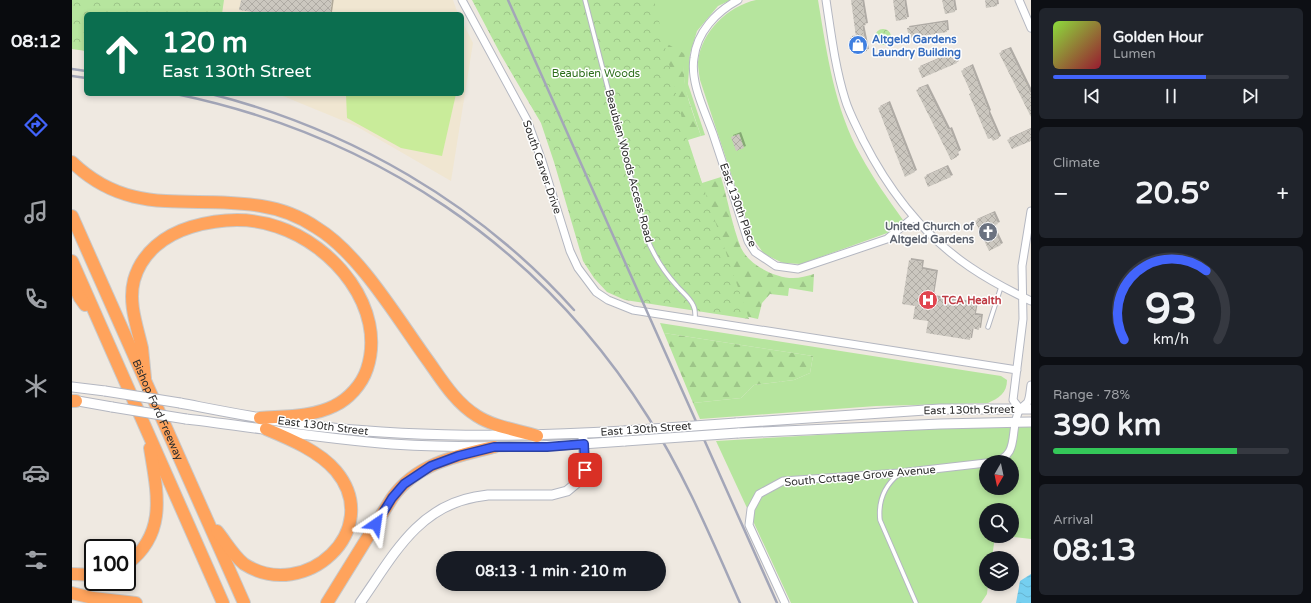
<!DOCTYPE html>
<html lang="en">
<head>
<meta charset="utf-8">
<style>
	body { margin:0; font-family:"Varela Round",sans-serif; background:#20242c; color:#f1f3f6; height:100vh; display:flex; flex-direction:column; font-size:15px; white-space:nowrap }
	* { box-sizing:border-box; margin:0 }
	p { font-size:13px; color:#9ea1a6 }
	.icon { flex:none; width:22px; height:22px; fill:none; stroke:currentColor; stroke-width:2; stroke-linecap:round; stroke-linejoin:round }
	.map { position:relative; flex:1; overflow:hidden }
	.side { display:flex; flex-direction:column; gap:8px; padding:8px; background:#0d0f14; width:280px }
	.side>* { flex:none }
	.top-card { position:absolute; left:12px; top:12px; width:380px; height:84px; border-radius:6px; box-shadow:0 2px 6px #0003; background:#0b6e4f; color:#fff; overflow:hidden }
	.needle { width:26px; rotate:189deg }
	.fabs { position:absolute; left:907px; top:455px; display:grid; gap:8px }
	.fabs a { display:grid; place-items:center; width:40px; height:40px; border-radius:50%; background:#171b24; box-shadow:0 2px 6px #0003; font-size:20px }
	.speed { position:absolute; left:12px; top:539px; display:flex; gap:8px; font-size:20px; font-weight:700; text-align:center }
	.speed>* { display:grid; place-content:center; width:52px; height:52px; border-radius:50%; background:#171b24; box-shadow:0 2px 6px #0003; line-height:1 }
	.speed .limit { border:2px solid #111; border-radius:6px; background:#fff; color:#111 }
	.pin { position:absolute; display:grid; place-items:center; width:34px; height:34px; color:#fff; margin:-17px; border-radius:8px; box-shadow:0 2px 6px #0006 }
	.me { position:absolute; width:44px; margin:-22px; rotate:32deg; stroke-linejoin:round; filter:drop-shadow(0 0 3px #0008) }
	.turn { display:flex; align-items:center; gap:14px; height:84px; padding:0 12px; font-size:18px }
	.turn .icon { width:52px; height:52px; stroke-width:2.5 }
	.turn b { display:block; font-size:28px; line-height:34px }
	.big { font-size:30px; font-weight:700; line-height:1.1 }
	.side .widget { flex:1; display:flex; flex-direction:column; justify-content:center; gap:6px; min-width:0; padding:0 14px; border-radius:6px; background:#20242c }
	.side .dial { align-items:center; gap:0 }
	.dial svg { height:104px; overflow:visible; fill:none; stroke:#363941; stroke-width:7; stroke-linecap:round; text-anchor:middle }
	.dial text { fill:#f1f3f6; stroke:none }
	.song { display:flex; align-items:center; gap:12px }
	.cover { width:48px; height:48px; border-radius:6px; background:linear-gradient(135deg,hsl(90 70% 55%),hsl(350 70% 35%)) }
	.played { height:4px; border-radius:2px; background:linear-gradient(90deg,#4264fb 65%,#363941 65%) }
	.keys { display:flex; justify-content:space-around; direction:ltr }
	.heat { display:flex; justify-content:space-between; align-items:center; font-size:22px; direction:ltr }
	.charge { height:6px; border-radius:3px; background:linear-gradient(90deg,#34c759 78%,#363941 0) }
	.trip { position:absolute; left:364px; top:551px; width:230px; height:40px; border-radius:20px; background:#171b24; box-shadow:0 2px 6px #0003; font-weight:700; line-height:40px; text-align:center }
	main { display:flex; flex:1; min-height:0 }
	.menu { display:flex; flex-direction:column; width:72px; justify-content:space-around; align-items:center; background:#090b0e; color:#9ea1a6 }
	.menu .icon { width:28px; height:28px }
	.menu .selected { color:#4264fb }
	.menu b { font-size:18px; color:#f1f3f6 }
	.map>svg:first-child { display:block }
	.education { fill:#f0e6d1 }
	.grass { fill:#b6e59e; fill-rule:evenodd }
	.forest { fill:url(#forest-firs) }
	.park { fill:url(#park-crowns) }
	.pitch { fill:#c9ec9a }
	.water { fill:url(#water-waves) }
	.building { fill:url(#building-cross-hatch); filter:url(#shadow) }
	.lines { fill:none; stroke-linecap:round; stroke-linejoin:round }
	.lane-casing { stroke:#b4b7c1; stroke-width:5.5 }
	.street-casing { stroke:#b4b7c1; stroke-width:9 }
	.secondary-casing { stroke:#b4b7c1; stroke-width:11 }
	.highway-casing { stroke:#c9c9c9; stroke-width:14 }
	.lane { stroke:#fff; stroke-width:3.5 }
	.street { stroke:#fff; stroke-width:7 }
	.secondary { stroke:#fff; stroke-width:9 }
	.highway { stroke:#ffa35c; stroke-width:12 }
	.rail { stroke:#a3a6b8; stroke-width:2.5 }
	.secondary-bridge-casing { stroke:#b4b7c1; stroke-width:11; stroke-linecap:butt }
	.secondary-bridge { stroke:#fff; stroke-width:9 }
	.route-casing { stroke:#2b41a3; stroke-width:10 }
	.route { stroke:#4264fb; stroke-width:7 }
	.labels { text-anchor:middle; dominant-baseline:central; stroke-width:3; stroke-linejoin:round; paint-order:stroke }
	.shop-label { font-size:11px; font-weight:bold; fill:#366cbe; stroke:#fff; text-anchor:start }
	.park-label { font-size:11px; fill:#2c6e1b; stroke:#fff }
	.street-label { font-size:11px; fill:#2e2e2e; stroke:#fff }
	.worship-label { font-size:11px; font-weight:bold; fill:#5b616d; stroke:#fff; text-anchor:end }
	.health-label { font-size:11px; font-weight:bold; fill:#be3a42; stroke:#fff; text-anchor:start }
</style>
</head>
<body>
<main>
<nav class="menu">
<b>08:12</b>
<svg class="icon selected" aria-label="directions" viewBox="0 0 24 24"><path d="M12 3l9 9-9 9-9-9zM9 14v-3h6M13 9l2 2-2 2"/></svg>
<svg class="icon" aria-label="music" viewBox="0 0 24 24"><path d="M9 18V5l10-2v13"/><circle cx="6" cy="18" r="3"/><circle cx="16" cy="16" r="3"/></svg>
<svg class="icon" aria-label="phone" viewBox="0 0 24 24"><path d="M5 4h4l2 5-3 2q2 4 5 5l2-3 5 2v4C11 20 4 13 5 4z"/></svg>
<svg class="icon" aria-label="climate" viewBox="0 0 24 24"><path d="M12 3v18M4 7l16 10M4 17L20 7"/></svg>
<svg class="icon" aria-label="car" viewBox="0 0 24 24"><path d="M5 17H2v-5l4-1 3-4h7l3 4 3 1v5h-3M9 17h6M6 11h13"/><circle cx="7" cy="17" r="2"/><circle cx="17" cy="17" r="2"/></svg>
<svg class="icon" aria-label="filters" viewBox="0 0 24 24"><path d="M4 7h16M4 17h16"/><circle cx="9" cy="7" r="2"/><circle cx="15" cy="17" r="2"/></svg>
</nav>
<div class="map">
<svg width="959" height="603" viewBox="0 0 959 603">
	<defs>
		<pattern id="forest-firs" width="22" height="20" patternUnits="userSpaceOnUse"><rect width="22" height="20" fill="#b6e59e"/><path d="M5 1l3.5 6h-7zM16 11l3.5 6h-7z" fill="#9dc588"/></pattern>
		<pattern id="park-crowns" width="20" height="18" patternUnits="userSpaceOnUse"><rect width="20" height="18" fill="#b6e59e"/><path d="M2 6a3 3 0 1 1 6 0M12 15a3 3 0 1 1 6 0" fill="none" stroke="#9dc588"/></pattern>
		<pattern id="water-waves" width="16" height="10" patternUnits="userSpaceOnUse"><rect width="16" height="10" fill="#75cff0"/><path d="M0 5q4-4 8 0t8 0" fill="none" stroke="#66b2ce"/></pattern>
		<pattern id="building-cross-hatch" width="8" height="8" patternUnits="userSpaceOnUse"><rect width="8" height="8" fill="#cbc7bf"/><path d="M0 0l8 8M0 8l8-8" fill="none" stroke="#afaba4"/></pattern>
		<filter id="shadow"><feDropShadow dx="2" dy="-2" stdDeviation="0" flood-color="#0004"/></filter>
	</defs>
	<rect width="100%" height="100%" fill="#efe9e1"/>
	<path class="education" d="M0 0H381L386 14H14V51L0 49Z
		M390 21 401 43 379 181 284 126 206 94H390Z"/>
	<path class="grass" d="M567 0H659L646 6 625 31 618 54 616 84 633 135 629 136 613 89 611 66 569 29Z
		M684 0H746C755 53 762 108 789 156 801 178 816 199 831 220L818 232 807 236 729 264 711 263 692 254 680 237 628 80C627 74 626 68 626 62 629 32 656 6 684 0Z
		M588 323 929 376 935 380C935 393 927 398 916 403L804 406 628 419 621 403 669 398 682 385 722 380 738 373 741 356 592 333Z
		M904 426H959V539L934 536H940V510H914V536H923L920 558H914V584H916L915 594 909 603H719L644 441ZM914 462H940V488H914Z"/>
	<path class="forest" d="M569 29 613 54C608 86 619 106 629 136L616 140 630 183 649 177C656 200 660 226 669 248 677 265 703 278 721 278 728 278 735 276 742 274L741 292 717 288 716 296 698 294 690 303 686 319 672 316Z
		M592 333 741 356 738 373 722 380 682 385 669 398 621 403Z"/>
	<path class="park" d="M0 0H152L150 14H14V51L0 49Z
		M400 0H582L615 140 677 319 553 300 535 292 522 278 511 261 482 162 469 123 429 55Z
		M803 37a8 8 0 1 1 16 0a8 8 0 1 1-16 0Z"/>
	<path class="pitch" d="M274 94H384L370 156 329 148 275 118Z"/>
	<path class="water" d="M959 574V603H944L948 581Z"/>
	<path class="building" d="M169 0H260L258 14H193L167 10Z
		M779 0 790 1 794 25 790 26 795 51 781 54 778 38 784 37Z
		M821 0H832L835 19 824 21Z
		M870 0H881L883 12 873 14Z
		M913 0H924L925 6 914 8Z
		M874 22 875 32 837 38 835 28Z
		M937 49 959 94V117L927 53Z
		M881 53 885 63 850 78 846 68Z
		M899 66 917 112 916 113 927 138 921 141 919 138 916 139 897 94 899 93 889 71Z
		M854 86 876 130 878 129 887 152 884 154 885 157 879 160 844 90Z
		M816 103 843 172 833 177 806 108Z
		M959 129V141L940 149 935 140Z
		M667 134 672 148 664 151 659 137Z
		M874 167 879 177 856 187 852 177Z
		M921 213 926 224 920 226 929 245 917 251 903 221Z
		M837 260 850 262 849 269 864 272 860 297 904 304 902 315 909 316 907 330 900 328 898 340 854 333 856 321 841 319 843 306 830 304Z"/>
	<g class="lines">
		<g class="lane-casing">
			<path id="lane" d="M513 0 574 236C581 254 592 272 605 286 610 292 618 298 621 305 624 310 623 314 623 320
				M916 327 929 287
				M827 474C812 486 806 501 808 520L844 603"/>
		</g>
		<g class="street-casing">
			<path id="street" d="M390 0 455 120 470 161 498 251 506 268 524 292 536 300 561 310 945 370
				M666 0C644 12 625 32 622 58 618 83 633 111 641 134 653 170 665 206 676 241L683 252 704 266 726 269 815 239 842 217
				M754 0C759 33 763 67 773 99 777 113 785 127 791 140 816 189 852 236 898 267 917 280 938 291 959 301
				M947 0 959 28
				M948 409 941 400 951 319 950 266 959 211
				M920 462C950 457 936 428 948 409 950 407 953 405 955 403 958 399 958 390 959 385
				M713 603 677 525 679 509 687 494 711 481 827 473 914 463"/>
		</g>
		<g class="secondary-casing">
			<path id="secondary" d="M0 387 33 391
				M0 400 40 407
				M108 403C155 412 203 422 251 427 351 438 452 437 552 431
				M114 419C183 427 251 439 320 444 398 449 475 447 553 441
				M664 423 868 409H959
				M666 433 868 424 959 422
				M288 603C320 558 344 508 403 497L416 495H480L495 491 507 481 513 470 511 439"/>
		</g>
		<g class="highway-casing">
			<g id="highway">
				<path d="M0 162C59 219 119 194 189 206 209 209 229 217 245 228 288 254 327 321 357 362 371 382 384 403 405 416 422 427 446 430 465 436"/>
				<path id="s1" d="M0 216 172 603"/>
				<path d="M0 261 151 603"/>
				<path d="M0 282 8 298 13 305"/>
				<path d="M73 378C72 368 71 358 70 348 65 326 56 303 62 280 70 252 93 235 119 227 147 219 178 217 206 227 261 245 315 308 295 369 290 384 277 399 262 406 240 417 212 416 188 418"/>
				<path d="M0 401H4"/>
				<path d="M145 531C154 542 161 555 172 564 233 603 313 530 264 471 247 451 218 439 194 429"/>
				<path d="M55 564C96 533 85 492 78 448"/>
				<path d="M0 574 21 575"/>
				<path d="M0 593 21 598 64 603"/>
				<path d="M255 603 320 498C344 464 383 456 422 447"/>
			</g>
		</g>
		<use href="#lane" class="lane"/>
		<use href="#street" class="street"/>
		<use href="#secondary" class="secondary"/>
		<use href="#highway" class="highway"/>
		<path class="rail" d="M436 0 705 603
			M0 69 14 71
			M0 76 14 78
			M104 94C301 135 468 245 576 417 613 475 640 540 668 603
			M139 94C277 129 406 203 502 310"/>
		<g class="secondary-bridge-casing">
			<path id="secondary-bridge" d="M33 391 108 403
				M40 407 114 419
				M552 431 664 423
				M553 441 666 433"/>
		</g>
		<use href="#secondary-bridge" class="secondary-bridge"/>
	</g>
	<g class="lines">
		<g class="route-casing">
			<path id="route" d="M304 524 320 498 332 484 359 466 386 456 422 447H475L512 444 513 470"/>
		</g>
		<use href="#route" class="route"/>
	</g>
	<defs>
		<g id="shop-disc" transform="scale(1)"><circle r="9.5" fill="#3f7fe0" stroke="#fff"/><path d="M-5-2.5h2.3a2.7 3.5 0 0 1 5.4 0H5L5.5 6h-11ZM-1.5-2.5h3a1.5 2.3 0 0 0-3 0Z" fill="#fff"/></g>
		<g id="church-disc" transform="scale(1)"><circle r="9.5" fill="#6b7280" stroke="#fff"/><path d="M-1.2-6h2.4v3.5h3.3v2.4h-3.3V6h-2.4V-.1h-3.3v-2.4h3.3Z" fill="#fff"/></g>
		<g id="hospital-disc" transform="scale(1)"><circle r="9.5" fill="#e0444e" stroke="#fff"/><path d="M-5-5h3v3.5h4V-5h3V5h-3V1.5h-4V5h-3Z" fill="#fff"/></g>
	</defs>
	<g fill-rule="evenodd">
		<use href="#shop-disc" x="786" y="45"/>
		<use href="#church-disc" x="916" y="232"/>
		<use href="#hospital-disc" x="856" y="300"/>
	</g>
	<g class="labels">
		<g class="shop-label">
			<text x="800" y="39">Altgeld Gardens<tspan x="800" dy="13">Laundry Building</tspan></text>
		</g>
		<g class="park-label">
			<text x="524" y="73">Beaubien Woods</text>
		</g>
		<g class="street-label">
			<text transform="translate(557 166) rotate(75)">Beaubien Woods Access Road</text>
			<text transform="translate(470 167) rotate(71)">South Carver Drive</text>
			<text transform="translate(666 205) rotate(70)">East 130th Place</text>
			<text stroke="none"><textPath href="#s1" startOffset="212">Bishop Ford Freeway</textPath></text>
			<text transform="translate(897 410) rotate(-1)">East 130th Street</text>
			<text transform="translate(251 426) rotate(7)">East 130th Street</text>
			<text transform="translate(574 429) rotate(-4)">East 130th Street</text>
			<text transform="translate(788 476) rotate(-5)">South Cottage Grove Avenue</text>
		</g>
		<g class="worship-label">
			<text x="902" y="226">United Church of<tspan x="902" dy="13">Altgeld Gardens</tspan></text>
		</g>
		<g class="health-label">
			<text x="870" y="300">TCA Health</text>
		</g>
	</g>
</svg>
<div class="fabs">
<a><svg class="needle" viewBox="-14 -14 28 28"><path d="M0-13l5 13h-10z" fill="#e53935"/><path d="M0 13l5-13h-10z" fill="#9ea1a6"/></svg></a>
<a><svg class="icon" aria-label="search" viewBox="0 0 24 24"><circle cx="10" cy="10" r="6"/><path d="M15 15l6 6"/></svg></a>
<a><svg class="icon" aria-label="layers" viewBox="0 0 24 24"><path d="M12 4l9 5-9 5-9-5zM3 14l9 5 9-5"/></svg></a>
</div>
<div class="speed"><div class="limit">100</div></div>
<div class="pin" style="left:513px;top:470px;background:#d93025"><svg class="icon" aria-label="arrive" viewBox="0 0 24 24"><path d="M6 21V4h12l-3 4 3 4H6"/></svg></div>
<svg class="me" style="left:304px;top:524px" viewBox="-20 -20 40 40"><path d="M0-17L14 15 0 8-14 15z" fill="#4264fb" stroke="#fff" stroke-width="4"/></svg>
<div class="trip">08:13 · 1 min · 210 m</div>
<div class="top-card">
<div class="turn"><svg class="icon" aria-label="ahead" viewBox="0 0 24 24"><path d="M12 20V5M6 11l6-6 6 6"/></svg><div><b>120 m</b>East 130th Street</div></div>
</div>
</div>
<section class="side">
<div class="widget">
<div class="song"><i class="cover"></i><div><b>Golden Hour</b><p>Lumen</p></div></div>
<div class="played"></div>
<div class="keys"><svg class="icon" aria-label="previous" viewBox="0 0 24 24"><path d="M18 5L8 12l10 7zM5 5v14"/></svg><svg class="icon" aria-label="pause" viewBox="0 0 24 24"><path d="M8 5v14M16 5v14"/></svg><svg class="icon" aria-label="next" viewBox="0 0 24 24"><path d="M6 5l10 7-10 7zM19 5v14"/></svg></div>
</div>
<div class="widget"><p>Climate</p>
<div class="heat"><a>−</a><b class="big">20.5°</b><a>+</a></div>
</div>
<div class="widget dial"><svg viewBox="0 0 100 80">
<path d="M14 69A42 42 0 1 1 86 69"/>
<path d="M14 69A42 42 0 0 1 77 16" stroke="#4264fb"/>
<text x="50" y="56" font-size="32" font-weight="700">93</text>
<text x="50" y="72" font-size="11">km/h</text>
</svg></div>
<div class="widget"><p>Range · 78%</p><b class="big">390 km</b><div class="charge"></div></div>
<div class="widget"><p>Arrival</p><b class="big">08:13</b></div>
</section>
</main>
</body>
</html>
